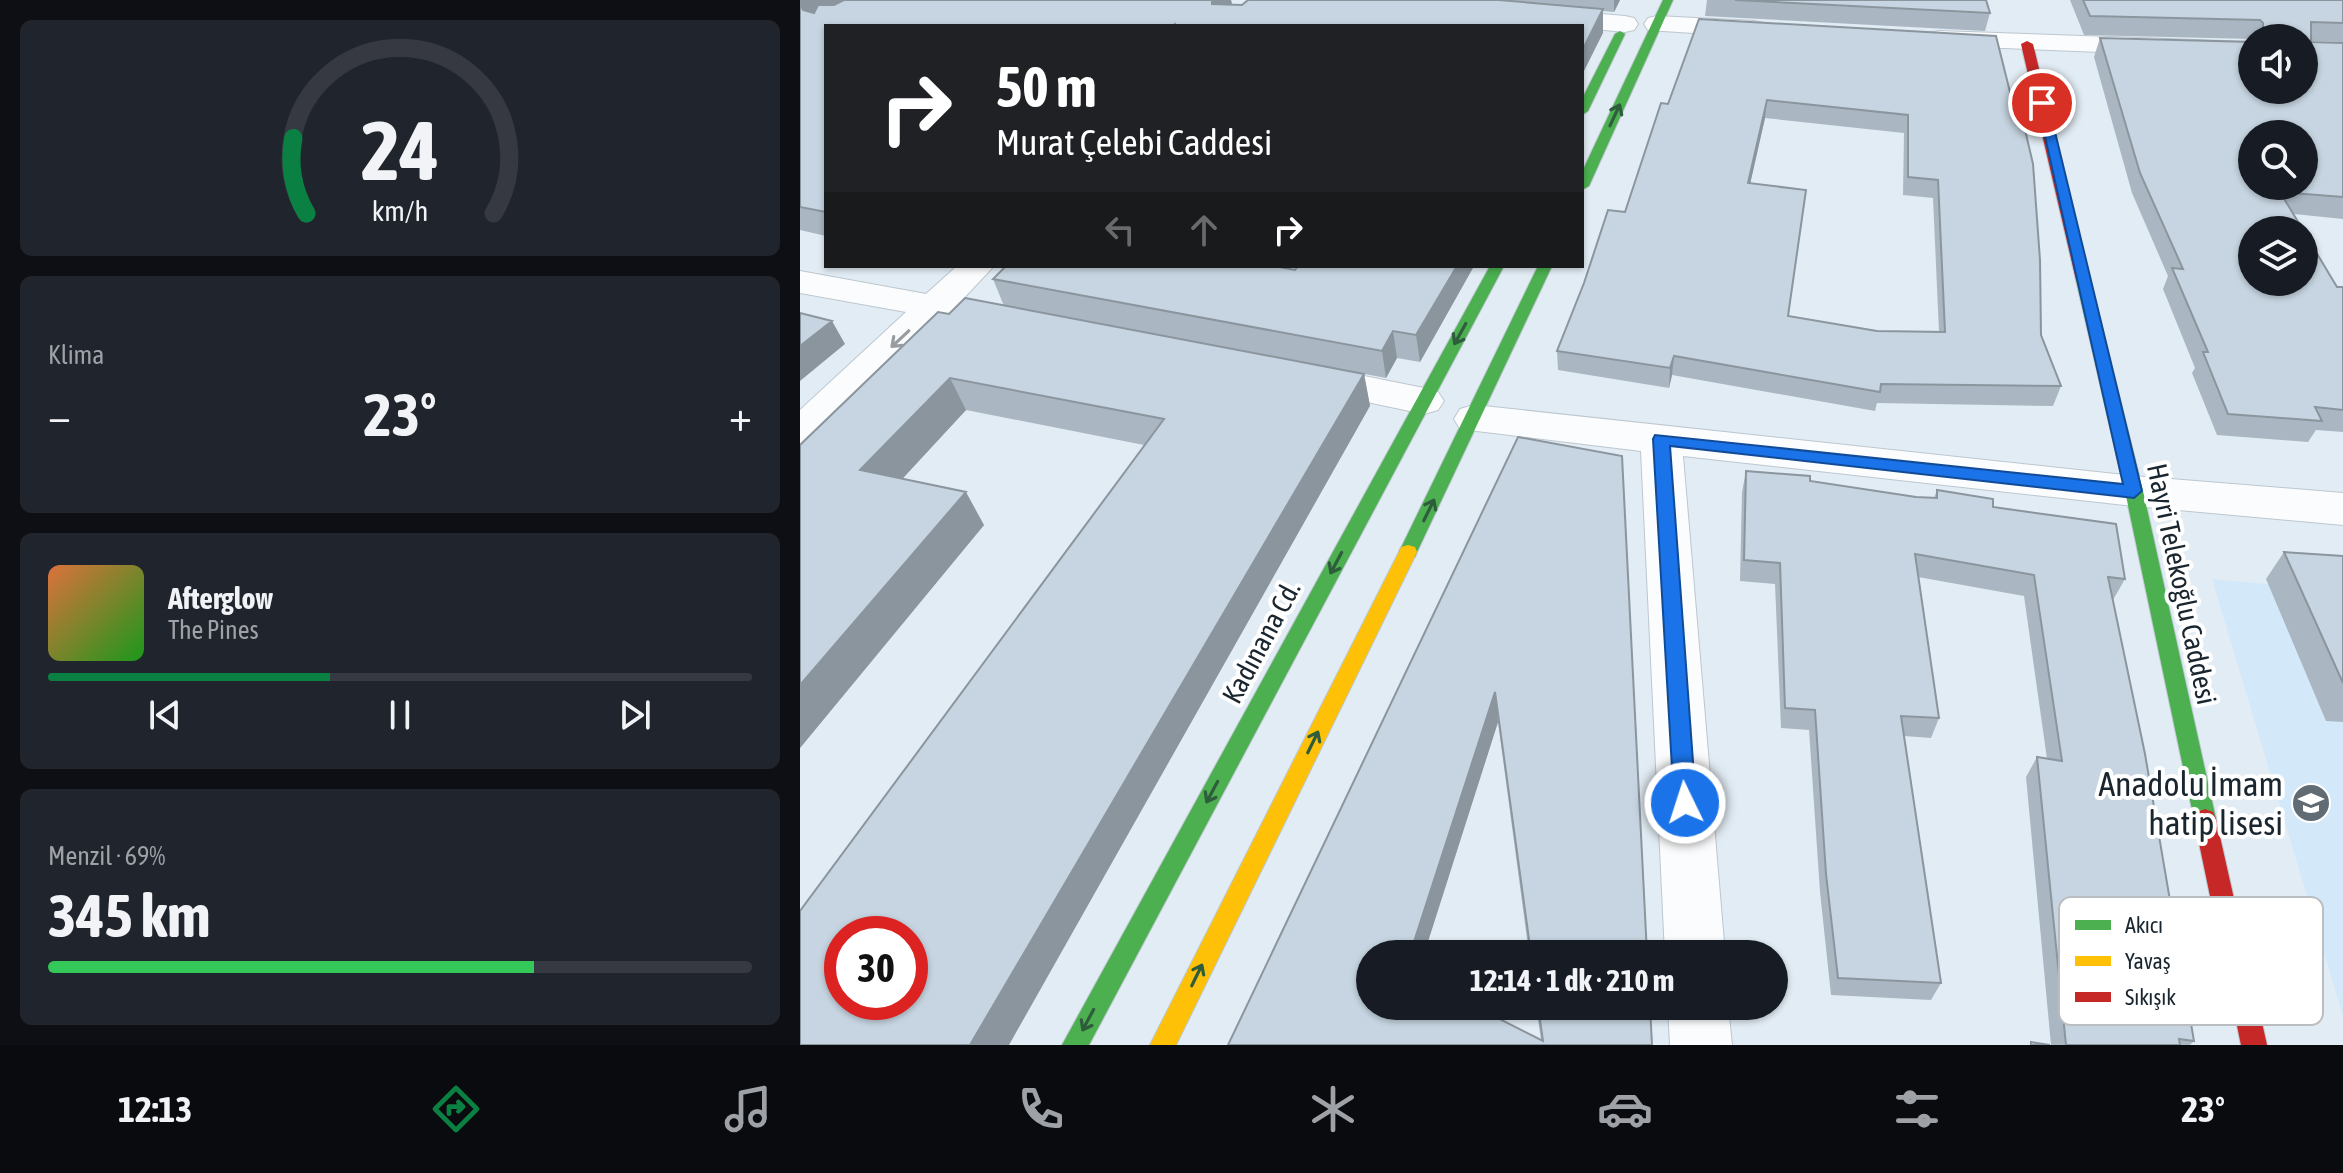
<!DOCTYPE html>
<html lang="tr">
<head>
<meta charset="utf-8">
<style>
	body { margin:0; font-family:"Asap Condensed",sans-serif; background:#20242c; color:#f1f3f6; height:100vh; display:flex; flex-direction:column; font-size:30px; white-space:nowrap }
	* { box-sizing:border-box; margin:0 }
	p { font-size:26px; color:#9ea1a6 }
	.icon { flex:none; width:44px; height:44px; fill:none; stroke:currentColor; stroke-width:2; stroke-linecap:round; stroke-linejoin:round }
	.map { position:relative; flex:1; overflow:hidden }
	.details { display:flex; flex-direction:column; gap:20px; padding:20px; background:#0d0f14; width:800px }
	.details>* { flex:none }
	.banner { position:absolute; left:24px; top:24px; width:760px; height:244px; border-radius:0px; box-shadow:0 2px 6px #0004; background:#202124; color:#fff; overflow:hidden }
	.buttons { position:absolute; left:1438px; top:24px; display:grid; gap:16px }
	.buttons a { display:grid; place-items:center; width:80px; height:80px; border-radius:50%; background:#171b24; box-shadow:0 2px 6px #0004; font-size:40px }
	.speed { position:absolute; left:24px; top:916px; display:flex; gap:16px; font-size:40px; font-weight:700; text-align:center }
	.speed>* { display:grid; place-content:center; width:104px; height:104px; border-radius:50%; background:#171b24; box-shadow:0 2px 6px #0004; line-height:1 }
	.speed .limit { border:12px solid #d22; background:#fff; color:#111 }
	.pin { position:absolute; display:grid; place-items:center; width:68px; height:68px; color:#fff; margin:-34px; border:4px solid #fff; border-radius:50%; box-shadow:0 2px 8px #0007 }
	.me { position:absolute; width:88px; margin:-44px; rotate:356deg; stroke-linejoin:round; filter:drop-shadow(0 0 6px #0008) }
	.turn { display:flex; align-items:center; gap:28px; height:168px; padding:0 40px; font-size:36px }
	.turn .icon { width:104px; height:104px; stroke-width:2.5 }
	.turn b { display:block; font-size:56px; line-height:68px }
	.lanes { display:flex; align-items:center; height:76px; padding:0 40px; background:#0003; justify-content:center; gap:40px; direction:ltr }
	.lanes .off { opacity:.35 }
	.big { font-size:60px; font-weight:700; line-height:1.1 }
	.details .tile { flex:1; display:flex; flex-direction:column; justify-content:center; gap:12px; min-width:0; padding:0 28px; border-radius:12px; background:#20242c }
	.details .dial { align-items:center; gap:0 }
	.dial svg { height:208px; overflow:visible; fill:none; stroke:#363941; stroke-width:7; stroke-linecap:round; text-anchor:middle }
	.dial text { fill:#f1f3f6; stroke:none }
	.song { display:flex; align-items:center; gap:24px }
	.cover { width:96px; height:96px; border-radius:12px; background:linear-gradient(135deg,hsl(20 70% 55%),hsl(120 70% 35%)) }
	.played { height:8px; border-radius:4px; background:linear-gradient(90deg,#0b8043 40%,#363941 40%) }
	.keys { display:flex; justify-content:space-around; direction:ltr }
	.heat { display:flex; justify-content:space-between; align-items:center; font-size:44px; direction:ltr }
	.charge { height:12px; border-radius:6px; background:linear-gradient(90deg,#34c759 69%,#363941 0) }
	.trip { position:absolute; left:556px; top:940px; width:432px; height:80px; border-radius:40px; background:#171b24; box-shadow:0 2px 6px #0004; font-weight:700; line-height:80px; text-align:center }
	.dock { display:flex; height:128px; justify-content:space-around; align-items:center; background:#090b0e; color:#9ea1a6 }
	.dock .icon { width:56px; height:56px }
	.dock .selected { color:#0b8043 }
	.dock b { font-size:36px; color:#f1f3f6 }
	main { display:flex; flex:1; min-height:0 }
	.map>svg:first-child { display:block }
	.built { fill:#d3e9fa }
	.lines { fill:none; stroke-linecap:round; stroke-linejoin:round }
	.street-casing { stroke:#bdc7cf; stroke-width:2 }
	.fast-casing { stroke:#bdc7cf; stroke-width:2 }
	.slow-casing { stroke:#bdc7cf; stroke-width:2 }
	.jam-casing { stroke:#bdc7cf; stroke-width:2 }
	.street { fill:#fbfcfd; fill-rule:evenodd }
	.fast { fill:#4caf50; fill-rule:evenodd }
	.slow { fill:#ffc107; fill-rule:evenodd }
	.jam { fill:#c62828; fill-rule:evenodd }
	.wall { fill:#aab7c2; fill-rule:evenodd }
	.shaded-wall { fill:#8b959e }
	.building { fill:#c6d5e1; stroke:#8b959e; stroke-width:2; fill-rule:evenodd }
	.oneway { stroke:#2e5d3c }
	.oneway2 { stroke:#969ca0 }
	.route { fill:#1a73e8; stroke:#114b97; stroke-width:2 }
	.labels { text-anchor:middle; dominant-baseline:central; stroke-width:8; stroke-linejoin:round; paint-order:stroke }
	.street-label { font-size:28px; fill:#1a262f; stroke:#fff }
	.near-poi-label { font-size:34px; fill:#1a262f; stroke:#fff; text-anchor:end }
	.key { fill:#fff; stroke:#babec1; stroke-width:2 }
	.key-label { font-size:22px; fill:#1a262f }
</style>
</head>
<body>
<main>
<section class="details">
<div class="tile dial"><svg viewBox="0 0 100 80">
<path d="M14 69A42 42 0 1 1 86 69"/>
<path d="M14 69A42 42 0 0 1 9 40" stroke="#0b8043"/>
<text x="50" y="56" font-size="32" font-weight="700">24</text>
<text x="50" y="72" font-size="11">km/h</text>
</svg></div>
<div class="tile"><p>Klima</p>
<div class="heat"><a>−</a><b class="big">23°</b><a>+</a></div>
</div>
<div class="tile">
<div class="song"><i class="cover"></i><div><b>Afterglow</b><p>The Pines</p></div></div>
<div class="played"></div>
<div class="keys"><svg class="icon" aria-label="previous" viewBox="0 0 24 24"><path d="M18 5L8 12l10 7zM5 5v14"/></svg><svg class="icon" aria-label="pause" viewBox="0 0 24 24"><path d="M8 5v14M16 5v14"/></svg><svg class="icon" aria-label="next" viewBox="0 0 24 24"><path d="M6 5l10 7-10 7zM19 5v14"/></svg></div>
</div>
<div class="tile"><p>Menzil · 69%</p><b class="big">345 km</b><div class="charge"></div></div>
</section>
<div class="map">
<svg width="1543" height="1045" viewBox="0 0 1543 1045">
	<rect width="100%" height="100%" fill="#e2ecf4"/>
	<path class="built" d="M1412 579 1543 591V1016Z"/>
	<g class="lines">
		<g class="street-casing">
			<path id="street" d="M742 9 825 16 834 18 838 24 834 30 825 32 733 23 729 17 733 11Z
				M857 16 954 21 963 23 967 29 963 35 954 37 848 30 844 24 848 18Z
				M1139 31 1452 42V58L1129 45 1125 39 1129 33Z
				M157 266H194L162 300 226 313 231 321 226 329 213 332 142 319 14 443 0 447V410L106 312 0 293V271L126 294Z
				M509 365 624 388 638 392 644 401 638 410 624 414 495 387 490 378 495 369Z
				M674 405 1334 476 1543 493V525L1334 506 883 456 925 954H865L841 451 660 429 654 419 660 409Z
				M868 1006H928L932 1045H870Z"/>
		</g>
		<g class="fast-casing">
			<path id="fast" d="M863 0H873L789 186 782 190V172Z
				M820 31 825 34 788 111 782 115V99L815 34Z
				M690 266H704L289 1045H262Z
				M738 266H752L617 552 615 557H601L599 552Z
				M1283 276 1290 280 1343 491 1416 819 1413 826 1405 829 1397 826 1394 819 1325 491 1276 280Z"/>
		</g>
		<g class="slow-casing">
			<path id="slow" d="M608 545 615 547 617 552 376 1045H350L599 552 601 547Z"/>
		</g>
		<g class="jam-casing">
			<path id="jam" d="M1227 41 1233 44 1290 280 1283 284 1276 280 1221 44Z
				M1405 809 1413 812 1416 819 1467 1045H1441L1394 819 1397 812Z"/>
		</g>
		<use href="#street" class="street"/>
		<use href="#fast" class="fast"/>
		<use href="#slow" class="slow"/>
		<use href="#jam" class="jam"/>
	</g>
	<path class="wall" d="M0 0H431L432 5H442L448 0H820L814 12 803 11V33L782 26H26V236L0 230Z
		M907 0H1186L1190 13 1185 31 905 16Z
		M1270 0H1543V42L1511 41V42L1543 43V219L1494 214 1537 287H1543V432L1516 430 1508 442 1417 435 1392 373 1395 368 1363 289 1368 276 1332 193 1294 57 1300 38 1452 90 1504 38 1452 39 1284 35Z
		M1196 36 1241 335 1261 386 1253 406 1077 403 1075 411 872 375 869 388 758 370 757 351 825 212 868 104ZM965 118 1104 133 1103 195 1133 198 1139 332 1077 331 988 316 950 184Z
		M498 266H674L620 362 597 358 586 378 427 348 564 374 570 406 344 445 166 410 102 479 184 525 0 748 149 314 204 306 193 279 495 270Z
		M718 437 847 954H729L698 722 624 954H570L741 1040 736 1006H850L852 1045H428Z
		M946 471 1116 497 1134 498 1137 490 1193 507 1325 579 1313 600 1394 1041 1390 1045H1251L1226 777 1237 757 1247 759 1224 596 1118 577 1139 718 1131 738 1104 736 1141 983 1131 1000 1031 995 1020 892 1009 730 981 728 975 584 940 581 942 492Z
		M1484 552 1543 556V722L1526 721 1466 579Z"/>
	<path class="shaded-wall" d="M0 0H48L14 34 0 3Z
		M412 0H431L433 8 412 4Z
		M814 0H820L814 12Z
		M803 9V33L782 75V51Z
		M967 100 965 118 946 202 948 183Z
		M657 266H674L620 362 616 335Z
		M32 321 45 344 0 381V346Z
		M593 331 597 358 586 378 582 351Z
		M874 356 872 375 869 388 870 368Z
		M564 374 570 406 209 1045H170Z
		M150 378 166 410 80 503 60 470Z
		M166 492 184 525 0 748V685Z
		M695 692 698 722 624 954H610Z"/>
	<path class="building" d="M44 0H412V4L442 5 448 0H699L803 9 782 51V26H377L375 24 373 26H26V212L0 207V3L3 10 14 13 18 5H34Z
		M935 0H1186L1190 13Z
		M1283 0H1543V23L1511 22V42L1543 43V197L1480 192 1503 230H1452V282H1504V232L1537 287H1543V410L1515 407 1522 421 1428 414 1403 352H1408L1372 268 1383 269 1340 173 1300 38 1452 42V90H1504V38H1463V23L1460 20 1290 16ZM1452 134H1504V186H1452Z
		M899 19 1196 36 1213 104H1219L1233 164 1240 260 1241 335 1261 386 1081 384 1080 392 874 356 870 368 757 351 784 283 808 210 825 212 861 103 868 104ZM967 100 1108 115V177L1138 180 1145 332 1077 331 988 316 1006 190 948 183Z
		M206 266H474L495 270 498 266H657L616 335 593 331 582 351 193 279Z
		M165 298 564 374 170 1045H0V911L364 419 150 378 60 470 166 492 0 685V445L138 312 149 314ZM42 934H110V1002H42Z
		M0 313 32 321 0 346Z
		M718 437 822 456 847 954H731L695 692 610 954H570V1006H674L743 1041 738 1006H850L852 1045H428Z
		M946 471 1010 476V481L1116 497 1137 498V490L1193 499V507L1316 524 1325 579 1308 577 1345 754 1394 1041 1379 1039 1380 1045H1266L1237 757 1262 761 1234 575 1115 554 1139 718 1101 716 1141 983 1038 978 1026 874 1015 710 985 708 980 563 944 560Z
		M1484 552 1543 556V683Z
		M1231 1042 1250 1045H1231Z"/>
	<defs><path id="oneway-shaft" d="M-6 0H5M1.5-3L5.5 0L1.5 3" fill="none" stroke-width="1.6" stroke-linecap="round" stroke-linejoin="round" transform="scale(2)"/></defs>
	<g class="oneway">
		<use href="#oneway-shaft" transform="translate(815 115) rotate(-65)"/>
		<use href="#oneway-shaft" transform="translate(660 334) rotate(119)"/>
		<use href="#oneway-shaft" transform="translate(629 510) rotate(-64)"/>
		<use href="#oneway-shaft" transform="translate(536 563) rotate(118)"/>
		<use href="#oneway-shaft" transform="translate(513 742) rotate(-64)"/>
		<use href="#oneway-shaft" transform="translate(412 792) rotate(118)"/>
		<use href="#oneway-shaft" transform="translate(397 975) rotate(-64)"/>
		<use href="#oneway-shaft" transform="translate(288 1020) rotate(118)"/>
	</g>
	<use class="oneway2" href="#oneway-shaft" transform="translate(100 339) rotate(137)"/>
	<path class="route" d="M1237 101 1248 103 1342 491 1334 498 870 446 896 803 893 810 885 813 877 810 874 803 853 439 855 435 1323 484Z"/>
	<defs>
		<g id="school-disc" transform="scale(2)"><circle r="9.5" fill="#606b74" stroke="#fff"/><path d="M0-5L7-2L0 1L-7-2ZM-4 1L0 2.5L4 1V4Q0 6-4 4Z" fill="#fff"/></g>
	</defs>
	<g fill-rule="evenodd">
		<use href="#school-disc" x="1511" y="803"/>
	</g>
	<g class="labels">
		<g class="street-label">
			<text transform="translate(1382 584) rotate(78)">Hayri Telekoğlu Caddesi</text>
			<text transform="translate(461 642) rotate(-62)">Kadınana Cd.</text>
		</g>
		<g class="near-poi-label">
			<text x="1483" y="783">Anadolu İmam<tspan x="1483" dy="39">hatip lisesi</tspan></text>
		</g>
	</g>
	<rect x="1259" y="897" width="264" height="128" rx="12" class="key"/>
	<rect x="1275" y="920" width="36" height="10" fill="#4caf50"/>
	<rect x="1275" y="956" width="36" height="10" fill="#ffc107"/>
	<rect x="1275" y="992" width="36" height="10" fill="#c62828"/>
	<g class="key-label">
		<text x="1325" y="933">Akıcı</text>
		<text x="1325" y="969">Yavaş</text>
		<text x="1325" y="1005">Sıkışık</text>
	</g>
</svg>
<div class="buttons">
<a><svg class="icon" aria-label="sound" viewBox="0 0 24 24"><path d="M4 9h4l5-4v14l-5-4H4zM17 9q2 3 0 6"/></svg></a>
<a><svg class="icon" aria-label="search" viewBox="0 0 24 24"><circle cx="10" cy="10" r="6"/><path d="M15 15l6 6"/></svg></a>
<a><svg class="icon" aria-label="layers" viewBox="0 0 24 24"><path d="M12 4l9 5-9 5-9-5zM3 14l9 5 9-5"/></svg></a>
</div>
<div class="speed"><div class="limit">30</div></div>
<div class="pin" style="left:1242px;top:103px;background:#d93025"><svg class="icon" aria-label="arrive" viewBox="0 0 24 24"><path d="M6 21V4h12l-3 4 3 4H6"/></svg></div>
<svg class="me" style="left:885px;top:803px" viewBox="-20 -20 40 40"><circle r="17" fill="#1a73e8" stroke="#fff" stroke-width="3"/><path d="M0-11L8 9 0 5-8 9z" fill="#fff"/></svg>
<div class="trip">12:14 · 1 dk · 210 m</div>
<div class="banner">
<div class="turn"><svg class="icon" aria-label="right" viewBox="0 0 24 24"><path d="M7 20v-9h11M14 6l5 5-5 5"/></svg><div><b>50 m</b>Murat Çelebi Caddesi</div></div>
<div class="lanes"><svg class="icon off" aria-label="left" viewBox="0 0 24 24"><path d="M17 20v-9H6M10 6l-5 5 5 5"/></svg><svg class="icon off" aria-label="ahead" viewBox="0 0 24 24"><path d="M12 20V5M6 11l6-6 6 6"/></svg><svg class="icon" aria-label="right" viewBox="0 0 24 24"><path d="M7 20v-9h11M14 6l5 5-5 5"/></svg></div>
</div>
</div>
</main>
<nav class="dock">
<b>12:13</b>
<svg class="icon selected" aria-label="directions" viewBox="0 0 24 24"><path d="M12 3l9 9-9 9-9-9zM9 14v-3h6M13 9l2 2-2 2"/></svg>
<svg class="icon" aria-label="music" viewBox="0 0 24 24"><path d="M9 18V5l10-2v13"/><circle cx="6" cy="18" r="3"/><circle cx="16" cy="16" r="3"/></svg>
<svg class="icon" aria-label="phone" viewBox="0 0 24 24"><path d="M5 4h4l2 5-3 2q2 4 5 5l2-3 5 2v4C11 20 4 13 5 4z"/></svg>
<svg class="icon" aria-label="climate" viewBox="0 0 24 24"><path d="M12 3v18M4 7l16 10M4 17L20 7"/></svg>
<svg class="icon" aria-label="car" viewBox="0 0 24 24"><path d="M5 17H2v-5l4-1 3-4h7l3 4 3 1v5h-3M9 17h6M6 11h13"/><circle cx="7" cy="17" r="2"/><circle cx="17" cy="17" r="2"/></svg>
<svg class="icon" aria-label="filters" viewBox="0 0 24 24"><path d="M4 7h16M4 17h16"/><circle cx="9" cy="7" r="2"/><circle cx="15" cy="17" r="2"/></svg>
<b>23°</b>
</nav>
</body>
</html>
